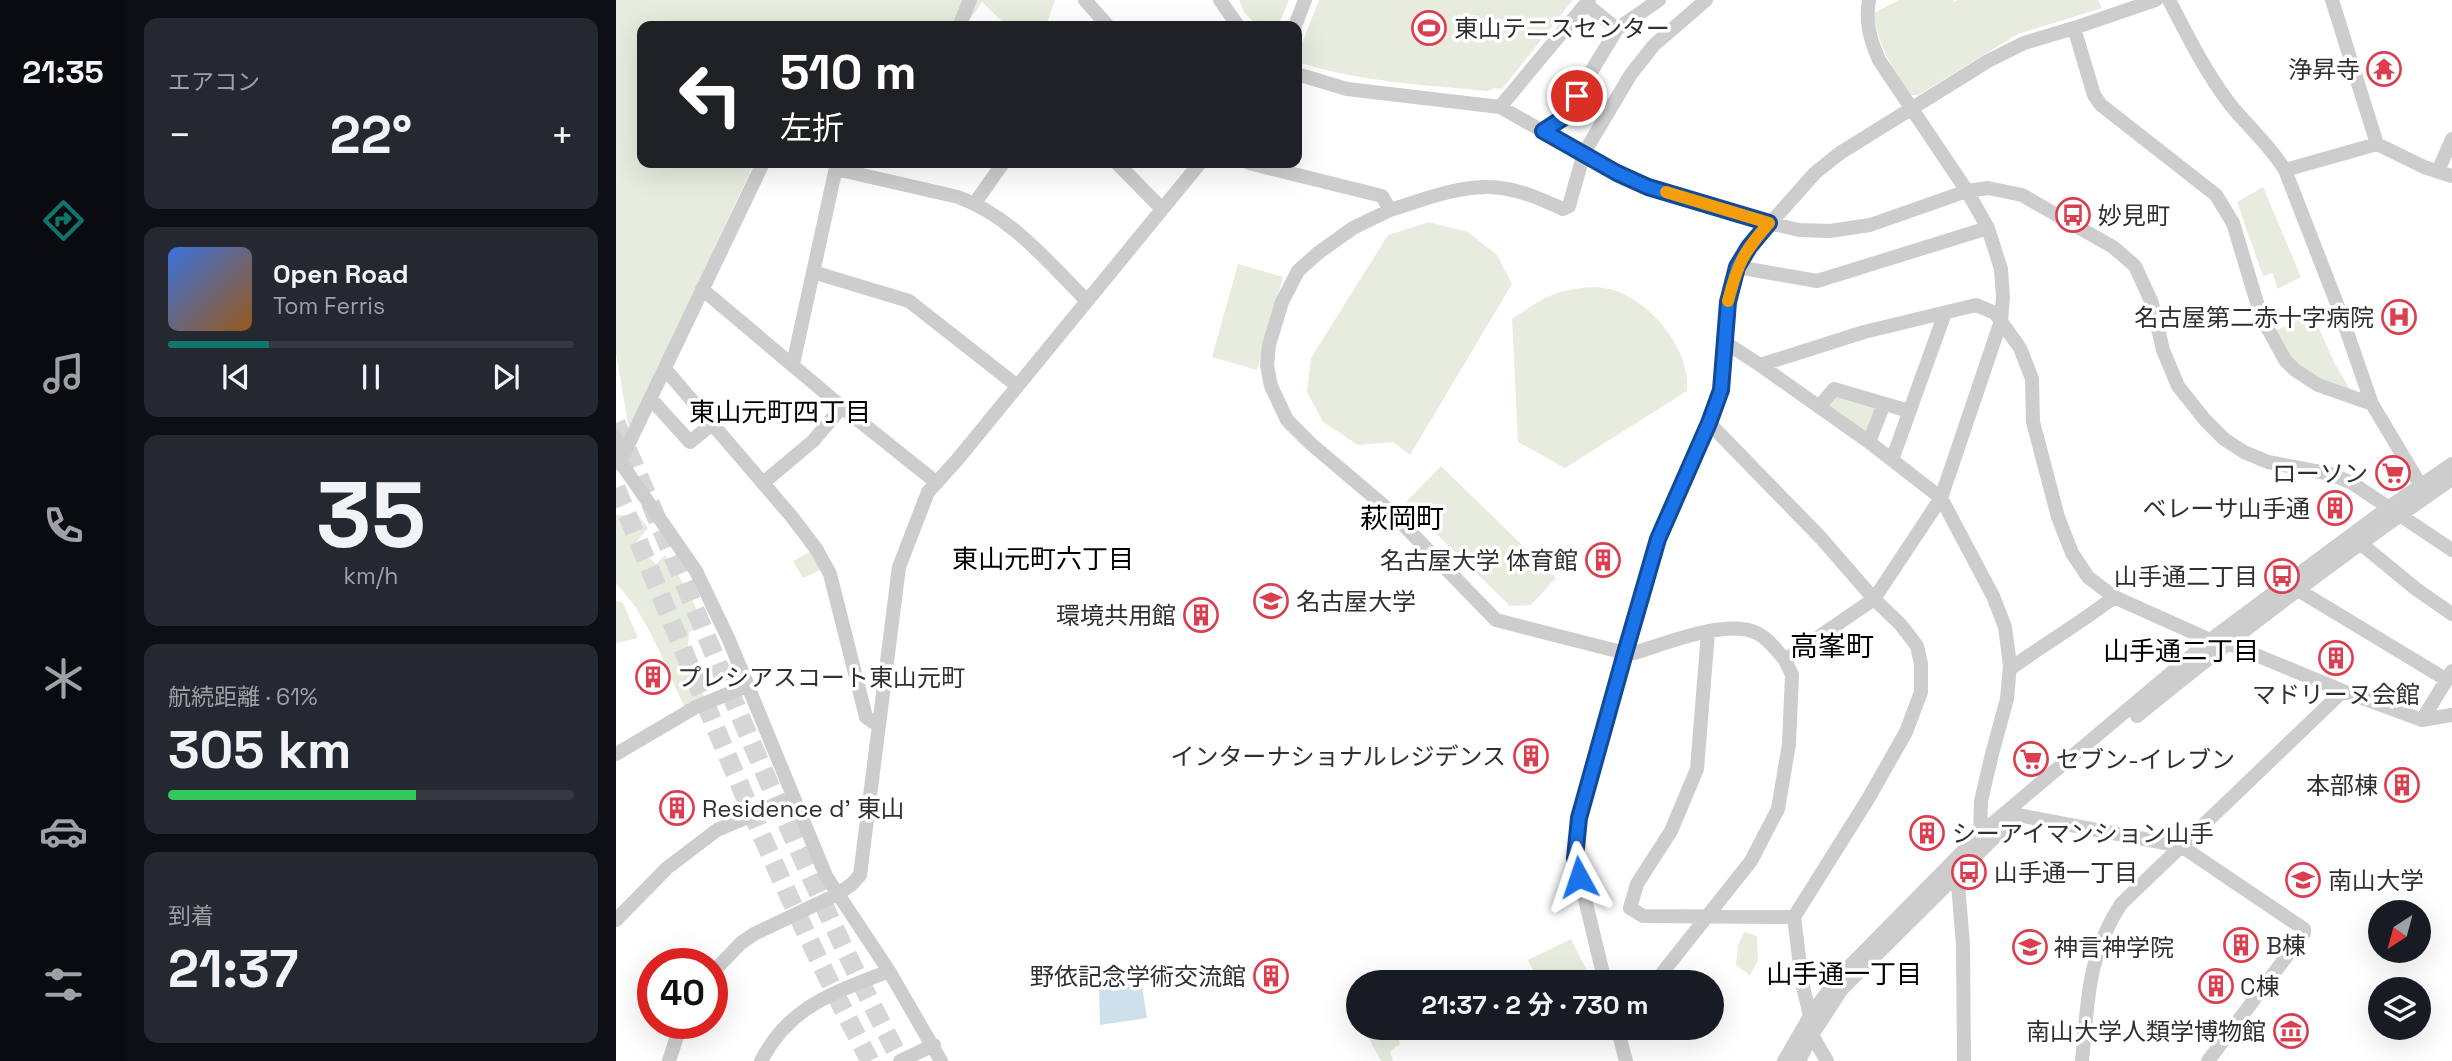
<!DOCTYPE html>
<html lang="ja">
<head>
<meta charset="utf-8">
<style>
	body { margin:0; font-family:"Space Grotesk","Noto Sans JP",sans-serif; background:#242831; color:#f1f3f6; height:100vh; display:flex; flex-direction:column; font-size:26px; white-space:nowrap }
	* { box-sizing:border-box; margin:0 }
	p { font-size:23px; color:#9ea1a6 }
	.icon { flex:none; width:38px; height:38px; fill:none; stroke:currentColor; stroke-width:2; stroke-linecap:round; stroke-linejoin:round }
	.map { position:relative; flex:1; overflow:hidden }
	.panel { display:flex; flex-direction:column; gap:18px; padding:18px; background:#0d0f14; width:490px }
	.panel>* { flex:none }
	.top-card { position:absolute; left:21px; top:21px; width:665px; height:147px; border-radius:14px; box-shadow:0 7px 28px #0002; background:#202124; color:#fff; overflow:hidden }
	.needle { width:46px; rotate:216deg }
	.fabs { position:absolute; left:1752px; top:900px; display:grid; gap:14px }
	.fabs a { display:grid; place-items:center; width:63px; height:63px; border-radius:50%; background:#171b24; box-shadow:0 7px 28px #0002; font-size:35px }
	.speed { position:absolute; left:21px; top:948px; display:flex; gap:14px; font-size:35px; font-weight:700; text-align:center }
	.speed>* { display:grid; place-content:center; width:91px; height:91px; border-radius:50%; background:#171b24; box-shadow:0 7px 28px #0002; line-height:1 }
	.speed .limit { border:10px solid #d22; background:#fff; color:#111 }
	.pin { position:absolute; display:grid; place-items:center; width:60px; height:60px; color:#fff; margin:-30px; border:4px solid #fff; border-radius:50%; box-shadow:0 2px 7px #0007 }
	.me { position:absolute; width:77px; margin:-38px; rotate:355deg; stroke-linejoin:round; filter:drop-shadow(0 0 5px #0008) }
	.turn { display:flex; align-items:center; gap:24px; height:147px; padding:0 28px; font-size:32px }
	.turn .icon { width:91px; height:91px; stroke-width:2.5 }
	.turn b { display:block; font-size:49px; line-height:60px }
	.big { font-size:52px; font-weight:700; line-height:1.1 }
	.panel .card { flex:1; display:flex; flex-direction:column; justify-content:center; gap:10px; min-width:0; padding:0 24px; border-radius:14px; background:#242831 }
	.panel .dial { align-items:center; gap:0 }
	.dial b { font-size:91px; line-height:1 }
	.song { display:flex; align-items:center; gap:21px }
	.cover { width:84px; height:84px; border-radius:10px; background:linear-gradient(135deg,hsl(220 70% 55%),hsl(30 70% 35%)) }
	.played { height:7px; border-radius:4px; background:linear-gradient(90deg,#0f766e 25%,#363941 25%) }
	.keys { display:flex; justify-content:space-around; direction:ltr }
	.heat { display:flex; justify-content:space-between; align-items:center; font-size:38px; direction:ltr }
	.charge { height:10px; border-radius:5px; background:linear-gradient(90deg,#34c759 61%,#363941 0) }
	.trip { position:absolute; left:730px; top:970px; width:378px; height:70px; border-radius:35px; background:#171b24; box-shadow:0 7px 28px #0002; font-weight:700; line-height:70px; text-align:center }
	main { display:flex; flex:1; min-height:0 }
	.tabs { display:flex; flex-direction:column; width:126px; justify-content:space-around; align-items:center; background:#090b0e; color:#9ea1a6 }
	.tabs .icon { width:49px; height:49px }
	.tabs .active { color:#0f766e }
	.tabs b { font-size:32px; color:#f1f3f6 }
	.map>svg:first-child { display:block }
	.green { fill:#e7ecdf }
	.water { fill:#cde0eb }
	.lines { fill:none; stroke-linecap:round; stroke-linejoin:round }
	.highway-tunnel { stroke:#d6d6d6; stroke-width:19; stroke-dasharray:19 10; stroke-linecap:butt }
	.minor { stroke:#cdcdcd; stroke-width:14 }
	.route-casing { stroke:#114b97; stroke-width:18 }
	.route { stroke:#1a73e8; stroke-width:12 }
	.slow { stroke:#f59e0b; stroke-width:12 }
	.labels { text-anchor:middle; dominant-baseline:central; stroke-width:7; stroke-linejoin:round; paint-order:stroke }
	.poi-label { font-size:24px; fill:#303030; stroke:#fff; text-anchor:start }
	.neighbourhood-label { font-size:26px; fill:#000; stroke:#fff }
	.quarter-label { font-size:28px; fill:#000; stroke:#fff }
</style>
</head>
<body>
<main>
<nav class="tabs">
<b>21:35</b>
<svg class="icon active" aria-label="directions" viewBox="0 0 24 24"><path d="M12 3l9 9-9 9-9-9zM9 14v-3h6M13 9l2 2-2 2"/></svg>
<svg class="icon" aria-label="music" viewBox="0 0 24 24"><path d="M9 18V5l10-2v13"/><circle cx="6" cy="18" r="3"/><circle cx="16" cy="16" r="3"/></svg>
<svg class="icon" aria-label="phone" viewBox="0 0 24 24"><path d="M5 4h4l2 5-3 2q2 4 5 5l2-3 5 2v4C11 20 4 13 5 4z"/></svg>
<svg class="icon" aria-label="climate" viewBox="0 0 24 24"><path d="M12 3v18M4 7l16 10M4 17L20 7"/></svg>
<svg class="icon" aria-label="car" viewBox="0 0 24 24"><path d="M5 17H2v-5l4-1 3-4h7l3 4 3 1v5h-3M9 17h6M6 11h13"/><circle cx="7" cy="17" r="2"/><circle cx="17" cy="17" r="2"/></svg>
<svg class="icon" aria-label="filters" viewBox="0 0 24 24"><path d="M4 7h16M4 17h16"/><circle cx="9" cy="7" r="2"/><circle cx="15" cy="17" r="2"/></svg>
</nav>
<section class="panel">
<div class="card"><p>エアコン</p>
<div class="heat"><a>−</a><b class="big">22°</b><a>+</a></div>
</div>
<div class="card">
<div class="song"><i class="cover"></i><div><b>Open Road</b><p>Tom Ferris</p></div></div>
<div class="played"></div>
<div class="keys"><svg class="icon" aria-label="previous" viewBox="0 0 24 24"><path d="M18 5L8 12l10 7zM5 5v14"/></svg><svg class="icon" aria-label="pause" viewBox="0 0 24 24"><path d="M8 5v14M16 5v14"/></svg><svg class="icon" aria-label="next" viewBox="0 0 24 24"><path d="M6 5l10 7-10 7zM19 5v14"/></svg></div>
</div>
<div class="card dial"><b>35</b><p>km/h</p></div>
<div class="card"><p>航続距離 · 61%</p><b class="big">305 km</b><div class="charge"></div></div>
<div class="card"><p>到着</p><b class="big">21:37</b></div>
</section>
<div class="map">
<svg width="1836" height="1061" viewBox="0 0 1836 1061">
	<rect width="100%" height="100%" fill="#fff"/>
	<path class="green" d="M0 0H439L430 26H391L366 2 349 26H26V163H138L24 409 14 435 0 353Z
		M623 0H673L662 26H641L628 12Z
		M703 0H957L886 89 878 88 872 91C809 85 746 82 685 63L681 56Z
		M1283 0H1337L1338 2 1342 0H1482L1486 8 1402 34 1302 95H1294C1277 68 1261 45 1258 13Z
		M1647 187 1685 277 1661 289 1657 273 1647 276 1621 202Z
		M813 222 852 232 881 255 896 284 794 455 777 442 742 445 707 422 691 392 695 358 772 235Z
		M622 264 667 277 641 370 596 357Z
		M981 287C988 288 996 289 1003 292 1038 306 1075 351 1071 391L949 468 902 442 896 319C928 297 942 288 981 287Z
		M1696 313 1719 364 1735 391C1707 384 1664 364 1661 330Z
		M1218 394 1264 405 1250 433 1211 407Z
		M825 466 940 578 915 605 894 606 789 503Z
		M0 515H22L32 528 18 545 40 564 49 555 64 578 89 624 73 632 71 657 89 698 69 708C49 667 33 616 0 584Z
		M196 551 207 569 187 578 177 561Z
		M0 601 7 603 22 638 0 643Z
		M1128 932 1141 936 1142 961 1134 975 1120 965 1122 945Z
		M955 939 975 979 970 982H923L912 960Z
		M870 970 879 974 880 982H853L859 975Z
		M756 1027H785L780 1031 784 1044 774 1051 777 1061H765L752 1037Z"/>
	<path class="water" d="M525 980 531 1018 484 1025 483 988Z"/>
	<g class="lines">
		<path class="highway-tunnel" d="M0 423C93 637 176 855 285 1061
			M0 488C81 680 156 877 254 1061"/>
		<path class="minor" d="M469 0 492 26
			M604 0 622 26
			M1553 0C1571 35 1589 71 1613 103 1631 126 1653 144 1669 170L1723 309 1756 404 1805 486
			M1716 0 1761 144
			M343 26 354 0
			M679 26 689 0
			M1458 28 1478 95 1485 105 1600 195 1617 223 1645 316 1669 360 1679 370 1702 385 1756 404
			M1001 29 1043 0
			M681 74 731 89 884 107 1001 173 1032 187 1153 223 1183 230 1214 231 1254 225 1351 191 1372 188 1406 195 1497 247 1519 266 1536 303 1547 350 1562 386 1589 420 1608 439 1628 452 1652 462 1715 474 1736 483 1836 550
			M884 107 973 0
			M927 131 947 118 1001 29 970 4
			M501 163 546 209
			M633 163 766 196 774 210 737 228 702 253 682 271 666 302 653 345 651 365 655 386 671 420 694 443 773 510 880 620 1009 653H1018C1049 644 1111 618 1141 633 1153 639 1160 650 1169 660L1258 599 1325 498 1385 321 1387 297 1385 269 1372 228 1351 191 1263 60C1254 39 1249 22 1253 0
			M220 169 342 197C395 216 432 262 471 301
			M1669 170 1761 144 1808 167 1836 176
			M1822 171 1836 139
			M359 203 387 163
			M774 210C811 199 852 181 891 189 910 192 929 201 947 209L953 206 968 153 1015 74 1038 45 1090 0
			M1121 267 1201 281 1372 228
			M197 272 293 301 400 385
			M86 289 226 407 321 483
			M1107 341 1144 365 1248 332 1360 305 1379 313 1404 348 1416 379 1417 422 1442 517 1456 553 1472 577 1498 597 1594 640
			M177 364 221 163
			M1144 365 1253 442 1325 498 1377 596 1389 627 1394 665 1391 699 1376 754 1365 801 1364 834
			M49 369 176 517 201 550 214 574 250 717 263 726
			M35 399 74 442 96 424
			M1203 407 1218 389 1293 411
			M1093 423 1205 538 1258 599 1285 625 1301 646 1305 664V692L1290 732 1252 799 1178 917
			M0 438 5 463 80 571 113 640 210 876 273 971 325 1061
			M1253 442 1268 404
			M1276 460 1329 313
			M3 464 147 163
			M147 483 197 441 226 407
			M1744 543 1800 589 1836 614
			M1682 590 1831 680
			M1092 632 1081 769 1055 831 1021 884 1014 908 1027 916 1178 917 1186 982 1194 1016
			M1611 643 1727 691 1806 720 1836 715
			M1394 669C1428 644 1465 623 1498 597
			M1521 716C1623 633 1727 554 1836 479
			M1806 720 1836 671
			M0 754 80 707 131 686
			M1402 815 1565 846 1688 929V933L1592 1061
			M1339 876 1342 884 1347 945 1348 1061
			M0 920 51 868 101 830 177 798
			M96 973 125 943 138 934 222 894 236 884 244 875 283 567 312 492 341 460 584 163
			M989 982 959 858 963 818 1042 539 1093 423 1105 390 1112 302 1121 267 1133 247 1199 173 1224 153 1372 61 1408 43 1458 28 1540 0
			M1039 982 1135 861 1162 809 1173 744 1176 675 1169 660
			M1001 1027 1010 1061
			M1196 1035 1211 1061
			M53 1061 65 1024
			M145 1061C174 1005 218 993 273 971
			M284 1061 318 1045
			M1168 1061 1194 1016 1220 980 1364 834 1594 640 1773 507 1836 464
			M1183 1061 1196 1035 1226 989 1400 816
			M1466 1061C1472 1001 1471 956 1505 904L1727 691"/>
	</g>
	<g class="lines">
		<g class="route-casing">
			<path id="route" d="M961 96 947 118 927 131 1001 173 1032 187 1153 223 1133 247 1121 267 1112 302 1105 390 1093 423 1042 539 1009 653 963 818 959 858 963 877"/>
		</g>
		<use href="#route" class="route"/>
		<path class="slow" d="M1050 192 1153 223C1127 253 1122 263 1112 301"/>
	</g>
	<defs>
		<g id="stadium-ring" transform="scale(1.75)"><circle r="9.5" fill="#fff" stroke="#db3f4f" stroke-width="1.5"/><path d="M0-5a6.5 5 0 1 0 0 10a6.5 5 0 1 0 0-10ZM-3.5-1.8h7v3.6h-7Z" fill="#db3f4f"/></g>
		<g id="temple-ring" transform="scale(1.75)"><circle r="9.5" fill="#fff" stroke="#db3f4f" stroke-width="1.5"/><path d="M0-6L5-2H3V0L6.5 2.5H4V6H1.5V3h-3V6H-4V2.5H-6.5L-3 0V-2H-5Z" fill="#db3f4f"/></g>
		<g id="bus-ring" transform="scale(1.75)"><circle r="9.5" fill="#fff" stroke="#db3f4f" stroke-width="1.5"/><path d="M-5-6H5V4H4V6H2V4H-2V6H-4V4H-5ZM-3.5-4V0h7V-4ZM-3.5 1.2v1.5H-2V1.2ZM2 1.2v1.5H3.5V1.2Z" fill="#db3f4f"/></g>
		<g id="hospital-ring" transform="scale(1.75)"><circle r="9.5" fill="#fff" stroke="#db3f4f" stroke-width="1.5"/><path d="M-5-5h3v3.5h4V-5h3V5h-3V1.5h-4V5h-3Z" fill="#db3f4f"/></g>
		<g id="supermarket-ring" transform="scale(1.75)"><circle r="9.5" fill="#fff" stroke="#db3f4f" stroke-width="1.5"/><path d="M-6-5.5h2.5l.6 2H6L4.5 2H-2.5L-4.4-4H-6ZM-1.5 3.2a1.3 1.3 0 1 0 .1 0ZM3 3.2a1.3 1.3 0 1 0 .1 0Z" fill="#db3f4f"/></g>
		<g id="building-ring" transform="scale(1.75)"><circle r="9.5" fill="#fff" stroke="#db3f4f" stroke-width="1.5"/><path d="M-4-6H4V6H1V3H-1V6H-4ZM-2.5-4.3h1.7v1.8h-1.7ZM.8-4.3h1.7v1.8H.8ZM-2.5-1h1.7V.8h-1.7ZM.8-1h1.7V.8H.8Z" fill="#db3f4f"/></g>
		<g id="university-ring" transform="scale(1.75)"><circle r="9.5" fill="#fff" stroke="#db3f4f" stroke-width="1.5"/><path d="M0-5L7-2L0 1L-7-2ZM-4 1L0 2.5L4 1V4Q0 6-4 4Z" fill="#db3f4f"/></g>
		<g id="museum-ring" transform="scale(1.75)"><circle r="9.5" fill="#fff" stroke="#db3f4f" stroke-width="1.5"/><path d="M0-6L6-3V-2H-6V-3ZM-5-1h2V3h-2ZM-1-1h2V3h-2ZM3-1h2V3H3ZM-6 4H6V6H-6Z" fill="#db3f4f"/></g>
	</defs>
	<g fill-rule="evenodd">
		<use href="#stadium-ring" x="813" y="28"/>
		<use href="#temple-ring" x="1768" y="69"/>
		<use href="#bus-ring" x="1457" y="215"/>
		<use href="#hospital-ring" x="1783" y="317"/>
		<use href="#supermarket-ring" x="1777" y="473"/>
		<use href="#building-ring" x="1719" y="508"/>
		<use href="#building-ring" x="987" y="560"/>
		<use href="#bus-ring" x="1666" y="576"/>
		<use href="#university-ring" x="655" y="601"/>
		<use href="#building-ring" x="585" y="615"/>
		<use href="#building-ring" x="1720" y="658"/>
		<use href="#building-ring" x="37" y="677"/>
		<use href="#building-ring" x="915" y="756"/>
		<use href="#supermarket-ring" x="1415" y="759"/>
		<use href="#building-ring" x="1786" y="785"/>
		<use href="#building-ring" x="61" y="808"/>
		<use href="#building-ring" x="1311" y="833"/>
		<use href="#bus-ring" x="1353" y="872"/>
		<use href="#university-ring" x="1687" y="880"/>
		<use href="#building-ring" x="1625" y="945"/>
		<use href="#university-ring" x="1414" y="947"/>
		<use href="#building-ring" x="655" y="976"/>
		<use href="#building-ring" x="1600" y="986"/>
		<use href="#museum-ring" x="1675" y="1031"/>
	</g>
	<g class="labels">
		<g class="poi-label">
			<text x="838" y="28">東山テニスセンター</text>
			<text x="1744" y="69" text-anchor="end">浄昇寺</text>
			<text x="1482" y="215">妙見町</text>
			<text x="1758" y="317" text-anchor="end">名古屋第二赤十字病院</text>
			<text x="1752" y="473" text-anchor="end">ローソン</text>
			<text x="1694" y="508" text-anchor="end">ベレーサ山手通</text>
			<text x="962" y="560" text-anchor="end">名古屋大学 体育館</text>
			<text x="1642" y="576" text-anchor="end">山手通二丁目</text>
			<text x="680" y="601">名古屋大学</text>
			<text x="560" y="615" text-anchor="end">環境共用館</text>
			<text x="61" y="677">プレシアスコート東山元町</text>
			<text x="1720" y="694" text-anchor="middle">マドリーヌ会館</text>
			<text x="890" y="756" text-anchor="end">インターナショナルレジデンス</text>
			<text x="1440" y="759">セブン-イレブン</text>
			<text x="1762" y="785" text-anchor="end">本部棟</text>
			<text x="86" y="808">Residence d’ 東山</text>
			<text x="1336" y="833">シーアイマンション山手</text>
			<text x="1378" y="872">山手通一丁目</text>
			<text x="1712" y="880">南山大学</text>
			<text x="1650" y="945">B棟</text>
			<text x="1438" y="947">神言神学院</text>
			<text x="630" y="976" text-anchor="end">野依記念学術交流館</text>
			<text x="1624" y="986">C棟</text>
			<text x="1650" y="1031" text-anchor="end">南山大学人類学博物館</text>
		</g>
		<g class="neighbourhood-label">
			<text x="164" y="412">東山元町四丁目</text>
			<text x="427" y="559">東山元町六丁目</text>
			<text x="1565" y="651">山手通二丁目</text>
			<text x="1228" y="974">山手通一丁目</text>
		</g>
		<g class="quarter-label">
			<text x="786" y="518">萩岡町</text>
			<text x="1216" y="646">高峯町</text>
		</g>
	</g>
</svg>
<div class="fabs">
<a><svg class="needle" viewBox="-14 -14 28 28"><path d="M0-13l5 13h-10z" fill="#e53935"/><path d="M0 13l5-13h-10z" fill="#9ea1a6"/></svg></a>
<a><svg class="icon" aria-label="layers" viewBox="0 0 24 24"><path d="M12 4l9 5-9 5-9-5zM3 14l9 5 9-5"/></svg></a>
</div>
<div class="speed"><div class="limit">40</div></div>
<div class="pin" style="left:961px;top:96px;background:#d93025"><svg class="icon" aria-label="arrive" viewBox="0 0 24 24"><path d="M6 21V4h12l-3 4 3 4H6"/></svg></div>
<svg class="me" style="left:963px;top:877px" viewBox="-20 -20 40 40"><path d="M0-17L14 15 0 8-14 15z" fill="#1a73e8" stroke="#fff" stroke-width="4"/></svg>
<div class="trip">21:37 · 2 分 · 730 m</div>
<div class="top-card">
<div class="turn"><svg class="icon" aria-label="left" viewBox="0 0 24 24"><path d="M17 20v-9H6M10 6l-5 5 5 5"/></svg><div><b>510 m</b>左折</div></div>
</div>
</div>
</main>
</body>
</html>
